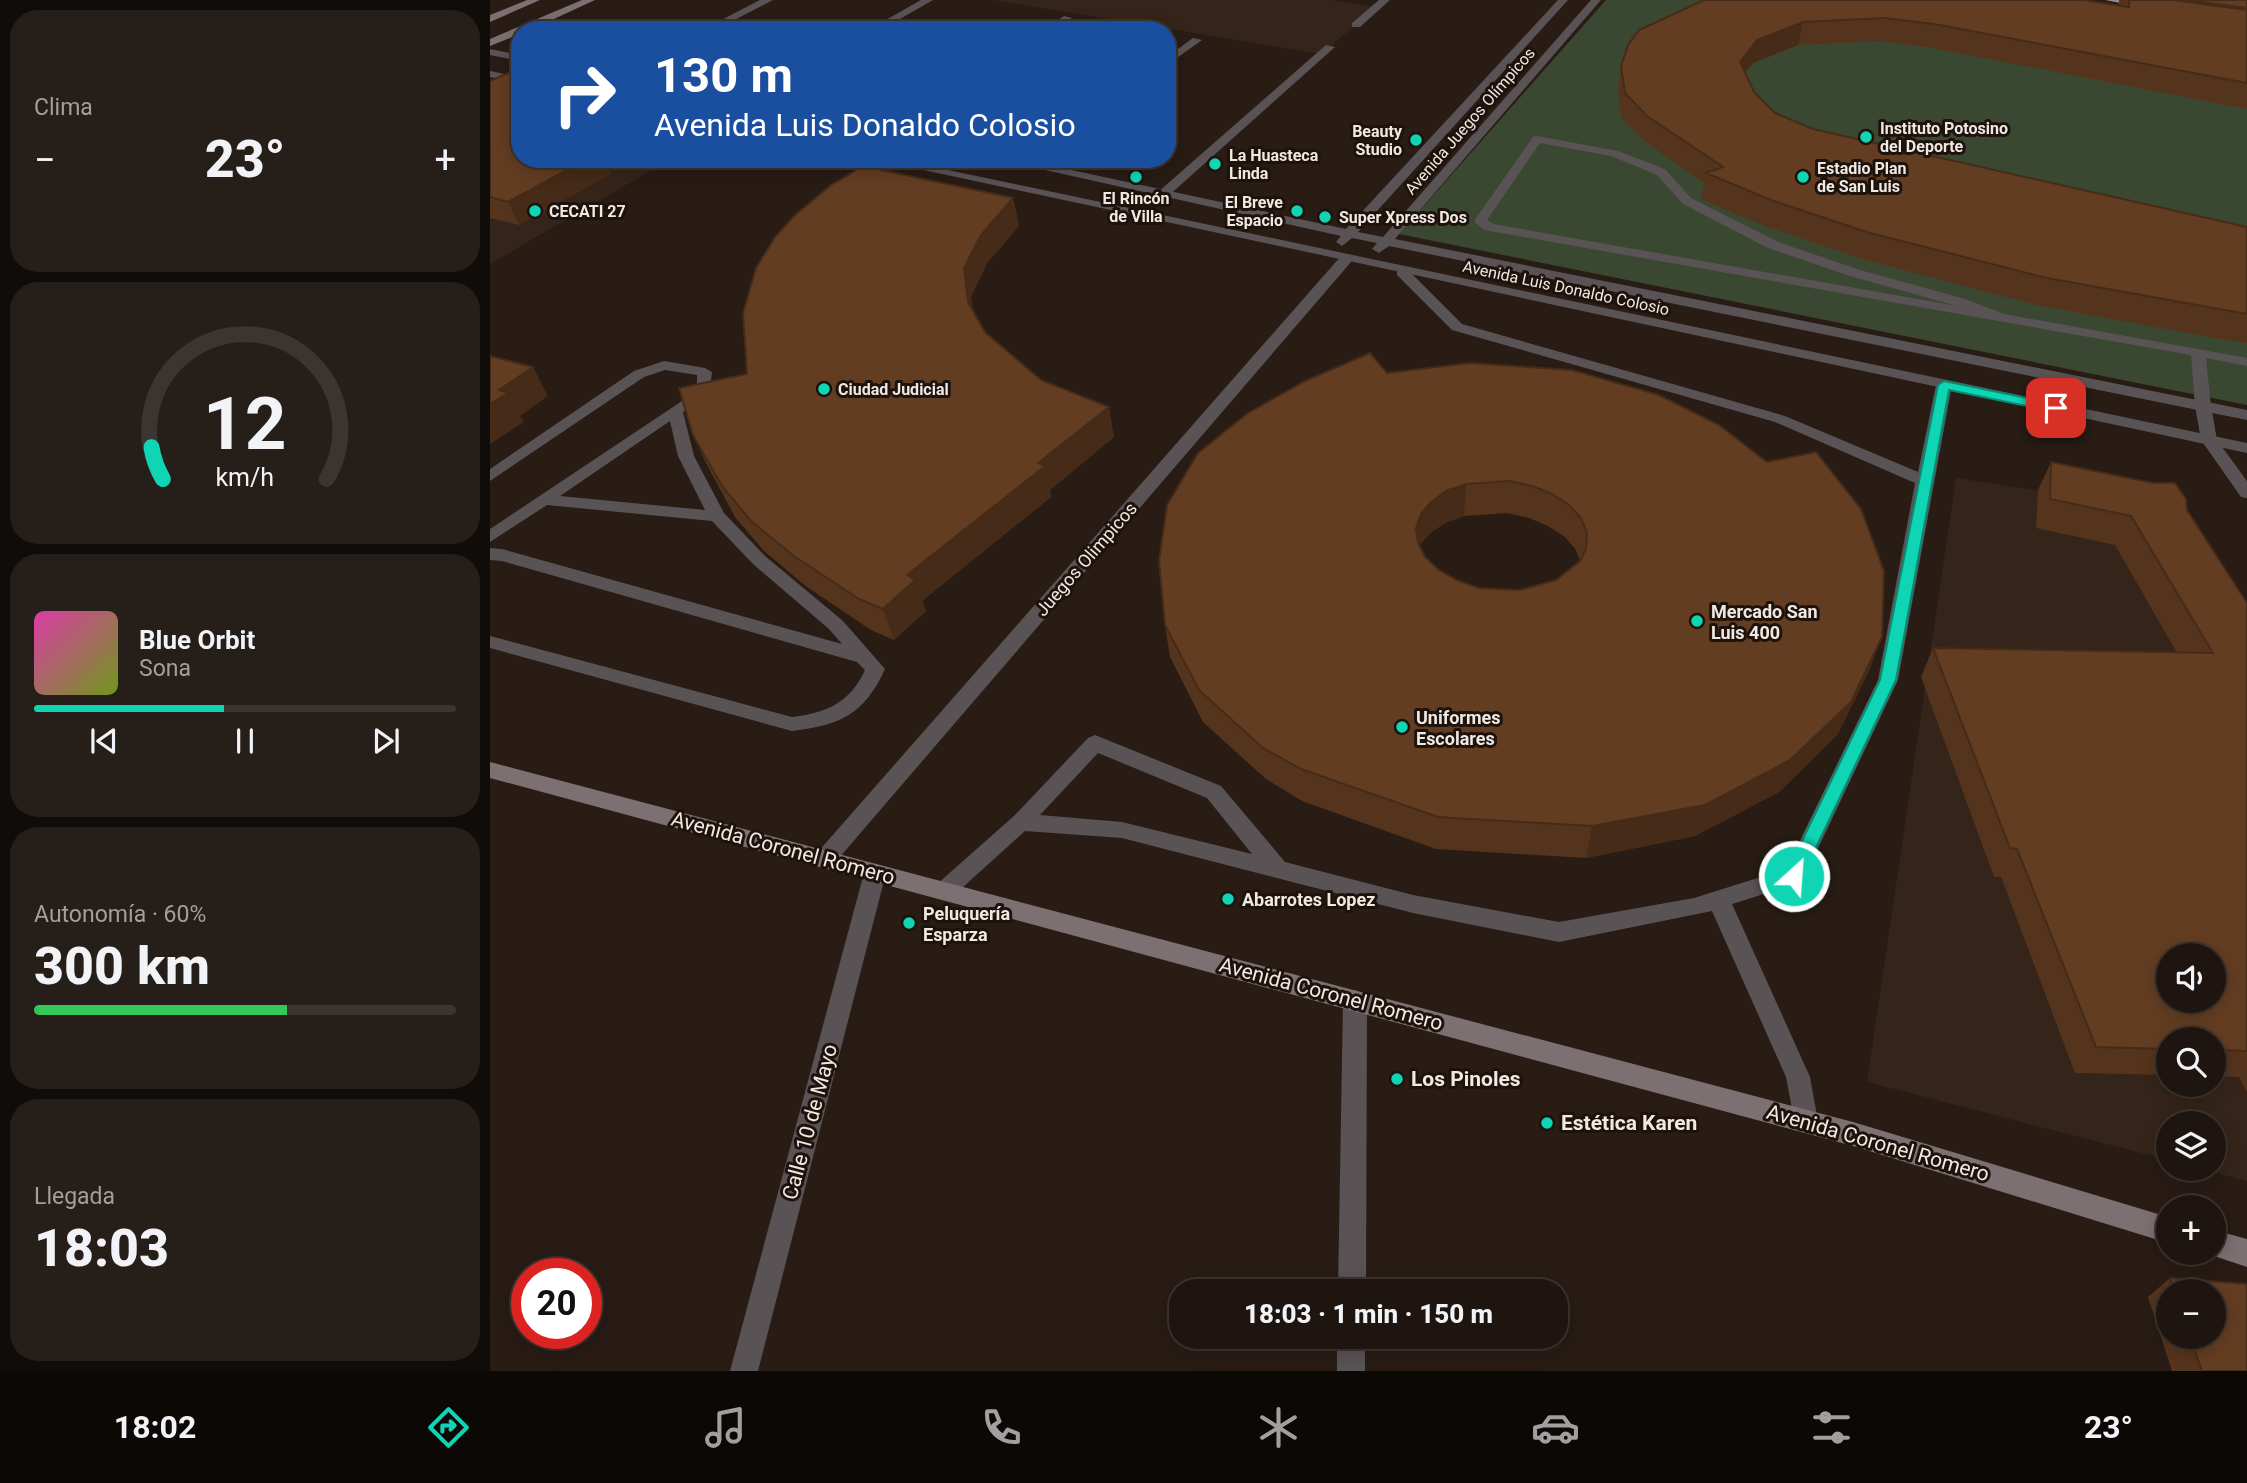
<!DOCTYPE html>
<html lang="es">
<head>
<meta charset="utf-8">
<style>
	body { margin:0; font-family:Roboto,sans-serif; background:#261e19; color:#f1f3f6; height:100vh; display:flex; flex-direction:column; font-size:26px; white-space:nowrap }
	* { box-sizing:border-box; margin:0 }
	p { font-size:23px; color:#a19f9f }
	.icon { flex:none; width:38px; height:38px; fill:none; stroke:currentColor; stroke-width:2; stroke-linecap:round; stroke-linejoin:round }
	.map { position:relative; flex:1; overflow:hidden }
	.sheet { display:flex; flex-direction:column; gap:10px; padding:10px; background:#100c09; width:490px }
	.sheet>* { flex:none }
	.top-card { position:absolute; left:21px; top:21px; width:665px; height:147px; border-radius:28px; box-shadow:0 4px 18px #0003,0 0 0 2px #3c3430; background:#1a4fa0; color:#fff; overflow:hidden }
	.fabs { position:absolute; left:1666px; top:943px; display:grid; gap:14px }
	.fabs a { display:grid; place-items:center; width:70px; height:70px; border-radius:50%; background:#1e1510; box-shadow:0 4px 18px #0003,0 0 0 2px #3c3430; font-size:35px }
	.speed { position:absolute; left:21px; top:1258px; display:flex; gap:14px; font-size:35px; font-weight:700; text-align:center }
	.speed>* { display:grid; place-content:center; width:91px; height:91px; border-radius:50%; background:#1e1510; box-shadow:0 4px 18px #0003,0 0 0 2px #3c3430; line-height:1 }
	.speed .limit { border:10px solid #d22; background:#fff; color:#111 }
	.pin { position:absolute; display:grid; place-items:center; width:60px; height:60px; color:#fff; margin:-30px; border-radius:14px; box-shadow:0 4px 10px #0006 }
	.me { position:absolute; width:77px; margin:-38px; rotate:26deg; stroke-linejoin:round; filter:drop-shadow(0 0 5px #0008) }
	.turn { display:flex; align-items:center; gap:24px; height:147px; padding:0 28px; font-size:32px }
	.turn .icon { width:91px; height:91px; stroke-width:2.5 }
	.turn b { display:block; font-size:49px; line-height:60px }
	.big { font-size:52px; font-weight:800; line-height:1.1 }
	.sheet .card { flex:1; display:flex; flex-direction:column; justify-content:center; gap:10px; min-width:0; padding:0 24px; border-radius:28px; background:#261e19 }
	.sheet .dial { align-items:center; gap:0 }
	.dial svg { height:182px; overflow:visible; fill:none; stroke:#3c3430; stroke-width:7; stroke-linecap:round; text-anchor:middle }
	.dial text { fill:#f1f3f6; stroke:none }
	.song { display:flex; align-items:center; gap:21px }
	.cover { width:84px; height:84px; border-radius:10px; background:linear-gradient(135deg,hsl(320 70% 55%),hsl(80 70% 35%)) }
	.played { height:7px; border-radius:4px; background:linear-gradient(90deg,#0fd5b4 45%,#3c3430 45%) }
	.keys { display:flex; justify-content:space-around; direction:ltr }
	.heat { display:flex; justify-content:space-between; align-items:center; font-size:38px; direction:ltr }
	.charge { height:10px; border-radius:5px; background:linear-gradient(90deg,#34c759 60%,#3c3430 0) }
	.trip { position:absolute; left:679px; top:1279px; width:399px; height:70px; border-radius:28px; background:#1e1510; box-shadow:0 4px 18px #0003,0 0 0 2px #3c3430; font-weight:800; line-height:70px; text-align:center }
	.tab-bar { display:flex; height:112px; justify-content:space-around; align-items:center; background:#0c0806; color:#a19f9f }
	.tab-bar .icon { width:49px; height:49px }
	.tab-bar .active { color:#0fd5b4 }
	.tab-bar b { font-size:32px; color:#f1f3f6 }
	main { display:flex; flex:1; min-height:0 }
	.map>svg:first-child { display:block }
	.built { fill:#352419; fill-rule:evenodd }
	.green { fill:#3b4831 }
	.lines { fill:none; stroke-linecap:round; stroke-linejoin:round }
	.service { fill:#5a5355; fill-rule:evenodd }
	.pedestrian { fill:#5a5355; fill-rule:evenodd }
	.minor { fill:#5a5355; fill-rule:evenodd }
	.tertiary { fill:#5a5355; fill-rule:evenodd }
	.secondary { fill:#7c7073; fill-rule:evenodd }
	.primary { fill:#96878a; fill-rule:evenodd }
	.wall { fill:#55341d; fill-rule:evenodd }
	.shaded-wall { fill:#452b18 }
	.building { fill:#633d22; stroke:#452b18; stroke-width:2; fill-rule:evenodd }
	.route { fill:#0fd5b4; stroke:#0a8a75; stroke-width:2 }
	.poi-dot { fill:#0fd5b4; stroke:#1e130c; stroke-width:2.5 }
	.labels { text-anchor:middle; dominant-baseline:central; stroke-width:6; stroke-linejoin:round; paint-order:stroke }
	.far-street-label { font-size:16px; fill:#f0e8e3; stroke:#1e130c }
	.far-poi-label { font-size:16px; font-weight:bold; fill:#f0e8e3; stroke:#1e130c; text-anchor:start }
	.street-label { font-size:18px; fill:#f0e8e3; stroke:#1e130c }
	.poi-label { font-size:18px; font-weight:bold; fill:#f0e8e3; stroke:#1e130c; text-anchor:start }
	.near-street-label { font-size:21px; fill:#f0e8e3; stroke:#1e130c }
	.near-poi-label { font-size:21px; font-weight:bold; fill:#f0e8e3; stroke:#1e130c; text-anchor:start }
</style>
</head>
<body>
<main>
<section class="sheet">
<div class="card"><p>Clima</p>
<div class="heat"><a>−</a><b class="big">23°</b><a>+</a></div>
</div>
<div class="card dial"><svg viewBox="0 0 100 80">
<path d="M14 69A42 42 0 1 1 86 69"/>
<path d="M14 69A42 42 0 0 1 9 55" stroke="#0fd5b4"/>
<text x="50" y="56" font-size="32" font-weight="700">12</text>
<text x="50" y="72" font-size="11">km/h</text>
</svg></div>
<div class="card">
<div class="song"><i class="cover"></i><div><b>Blue Orbit</b><p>Sona</p></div></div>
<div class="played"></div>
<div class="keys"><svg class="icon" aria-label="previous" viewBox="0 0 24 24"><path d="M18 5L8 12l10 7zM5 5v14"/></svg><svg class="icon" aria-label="pause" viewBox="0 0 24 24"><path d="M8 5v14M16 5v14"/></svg><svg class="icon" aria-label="next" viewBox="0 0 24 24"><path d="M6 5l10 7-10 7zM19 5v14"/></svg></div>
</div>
<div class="card"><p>Autonomía · 60%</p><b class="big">300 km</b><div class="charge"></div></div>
<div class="card"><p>Llegada</p><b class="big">18:03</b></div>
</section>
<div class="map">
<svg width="1757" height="1371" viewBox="0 0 1757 1371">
	<rect width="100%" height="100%" fill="#281c15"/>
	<path class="built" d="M502 0H841L886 7 832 54Z
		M0 85 30 159H181L0 264Z
		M1466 478 1672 510 1757 645V1181L1713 1169H1724V1124H1678V1160L1377 1082ZM1678 956H1724V1001H1678ZM1678 1040H1724V1085H1678Z"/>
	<path class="green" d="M1116 0H1455L1757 41V405L909 234Z"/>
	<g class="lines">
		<path class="service" d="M1047 136 1128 151 1175 169 1201 198 1288 242 1370 270 1475 299 1514 314 1757 358V366L1716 358 1721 406 1713 411 1705 406 1701 355 994 230 984 221 1043 137ZM1050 143 1121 156 1167 175 1193 204 1278 248 1360 276 1467 306 1003 224 997 220Z
			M912 268 917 269 972 324 1295 416 1428 472 1446 385 1454 380 1462 385 1408 680 1312 882 1242 904 1320 1077 1328 1121 1324 1130 1315 1133 1306 1130 1296 1077 1222 911 1069 942 923 913 632 838 535 831 462 897 454 900 446 897 443 891 446 885 524 816 598 738 605 735 731 786 795 862 923 895 1069 922 1204 898 1296 869 1388 680 1425 483 1285 422 962 330 907 275V269ZM608 753 717 798 762 854 632 822 550 815Z
			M174 361 215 368 222 372 219 396 193 412 204 456 234 513 275 556 353 621 395 669C374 715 350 725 302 731L0 648V636L302 717C336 713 360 703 375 670L367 662 12 561 0 560V548L12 549 352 644 339 629 263 564 222 521 57 505 0 542V529L207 391V375L175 370 154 377 0 481V469L144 371ZM180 421 188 456 215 510 70 496Z"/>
		<path class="pedestrian" d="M856 255 861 256V262L343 865 335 868 327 865 324 859 327 853 851 256Z"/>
		<path class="minor" d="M270 0H283L225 30H212Z
			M431 0H443L391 30H378Z
			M889 0H900L870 27H862V23Z
			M574 16 582 18 566 30H554Z
			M703 38 712 40 677 65V57Z
			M836 45 845 47 676 198H668V192Z
			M1713 401 1721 406 1727 440 1757 481V498L1751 497 1711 440 1705 406Z
			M385 864 393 867 396 873 268 1371H240L374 873 377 867Z
			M865 990 873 994 877 1001 876 1292H848L853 1001 857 994Z
			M847 1337H875V1371H847Z"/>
		<path class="tertiary" d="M1068 0H1078L868 232 893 237 1101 0H1111L905 239 1757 410V420L899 246 889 253 882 249 887 243 862 238 852 246 846 242 851 236 506 159H530L856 229Z
			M0 49 30 55V61L0 55Z
			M0 71 30 77V83L0 77Z
			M382 159H406L1757 443V453Z"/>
		<path class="secondary" d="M37 0H50L0 22V15Z
			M92 0H105L40 30H30V34L0 46V39Z
			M0 762 1363 1122 1678 1217V1243L1363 1146 0 778Z
			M1724 1230 1757 1239V1267L1715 1253H1724Z"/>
		<path class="primary" d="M1615 0H1640L1660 5 1655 8Z"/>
	</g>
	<path class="wall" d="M1629 0H1757V109L1437 47 1388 41 1308 45 1263 63 1255 73 1264 92 1285 113 1323 129 1757 227V343L1741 341 1546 305 1372 259 1275 226 1211 199 1214 183 1153 140 1131 118 1128 89 1131 66 1149 30 1629 5Z
		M0 81 30 159H119L115 161 121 174 29 225 0 218Z
		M523 198 529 226 497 263 481 297 483 310 495 332 551 380 624 437 560 490 561 497 432 601 436 611 404 640 381 630 317 587 274 551 245 517 217 465 203 435 257 374Z
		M897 373 1277 462 1380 669 1348 734 1289 792 1205 836 1096 858 946 849 812 801 776 779 713 722 680 657 675 625ZM1017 513 1039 518 1058 526 1075 537 1086 550 1090 561 1066 580 1030 590 989 588 967 580 949 570 935 557 929 546 940 533 955 523 974 516Z
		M1561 462 1697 510 1757 603V1092L1749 1077 1724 1076V1040H1678V1075L1585 1073 1511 877H1504L1431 677 1443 648 1687 653 1625 545 1546 528 1548 490Z
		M1680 1278 1757 1284V1371H1682L1658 1297ZM1678 1292H1724V1337H1678Z"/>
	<path class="shaded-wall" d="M1313 22 1308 45 1263 63 1245 85 1250 62 1267 40Z
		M96 159H119L115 161 121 174 29 225 18 202Z
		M523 198 529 226 497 263 481 297 485 331 478 302 474 268 491 235Z
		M43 367 58 396 30 416 34 422 0 444V404L9 390Z
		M619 407 624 437 560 490 561 497 432 601 436 611 404 640 393 609 417 575 548 463Z
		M976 484 974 516 955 523 940 533 929 546 925 560 926 528 931 514 941 502 956 491Z
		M1392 637 1380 669 1348 734 1289 792 1205 836 1096 858 1102 826Z"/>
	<path class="building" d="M1214 0H1594L1639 7V0H1683L1757 10V83L1444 24 1394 18 1313 22 1267 40 1250 62 1264 92 1285 113 1323 129 1757 227V314L1557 278 1380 233 1281 200 1216 173 1233 167 1157 116 1135 93 1131 66 1138 45 1149 30Z
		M1695 0H1757V8Z
		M18 73 30 76V159H97L18 202 0 197V81Z
		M373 166 523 198 491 235 474 268 478 302 495 332 551 380 619 407 548 463 555 466 417 575 425 580 393 609 369 599 304 556 261 521 232 486 203 435 189 388 257 374 253 313 266 268 285 237 304 216 341 185Z
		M880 353 897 373 980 363 1082 370 1169 395 1229 425 1277 462 1326 452 1371 509 1394 571 1392 637 1361 702 1300 760 1215 805 1102 826 948 817 811 769 773 748 709 690 675 625 669 561 677 505 708 453 758 413 815 381ZM1020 481 1042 486 1062 494 1079 505 1091 518 1097 533 1096 549 1090 561 1066 580 1030 590 989 588 967 580 949 570 935 557 928 543 926 528 931 514 941 502 956 491 976 484Z
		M0 356 43 367 9 390 18 393 0 404Z
		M1561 462 1663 483H1685L1696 499 1697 510 1757 603V1051L1724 1050V1040H1678V1049L1606 1047 1527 849 1520 848 1443 648 1723 653 1641 516 1560 499ZM1678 956H1724V1001H1678Z
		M1680 1278 1757 1284V1371H1712L1700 1337H1724V1292H1685Z"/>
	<path class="route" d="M1454 381 1566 404 1572 408 1566 412 1459 390 1406 680 1310 881 1304 883 1297 881 1295 876 1390 680 1448 385Z"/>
	<g class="poi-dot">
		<circle cx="1376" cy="137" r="7"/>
		<circle cx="926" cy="140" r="7"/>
		<circle cx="725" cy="164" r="7"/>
		<circle cx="646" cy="177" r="7"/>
		<circle cx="1313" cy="177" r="7"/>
		<circle cx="45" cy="211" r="7"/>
		<circle cx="807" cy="211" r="7"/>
		<circle cx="835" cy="217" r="7"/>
		<circle cx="334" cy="389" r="7"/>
		<circle cx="1207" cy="621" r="7"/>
		<circle cx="912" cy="727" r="7"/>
		<circle cx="738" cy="899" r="7"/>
		<circle cx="419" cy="923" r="7"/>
		<circle cx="907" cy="1079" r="7"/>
		<circle cx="1057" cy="1123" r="7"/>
	</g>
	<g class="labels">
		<g class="far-street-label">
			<text transform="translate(980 121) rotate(-49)">Avenida Juegos Olímpicos</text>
			<text transform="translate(1076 288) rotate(12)">Avenida Luis Donaldo Colosio</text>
		</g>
		<g class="far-poi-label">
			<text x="1390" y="128">Instituto Potosino<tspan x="1390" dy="18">del Deporte</tspan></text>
			<text x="912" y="131" text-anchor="end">Beauty<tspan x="912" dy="18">Studio</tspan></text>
			<text x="739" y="155">La Huasteca<tspan x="739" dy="18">Linda</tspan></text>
			<text x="1327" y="168">Estadio Plan<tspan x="1327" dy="18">de San Luis</tspan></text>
			<text x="646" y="198" text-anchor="middle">El Rincón<tspan x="646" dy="18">de Villa</tspan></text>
			<text x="793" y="202" text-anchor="end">El Breve<tspan x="793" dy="18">Espacio</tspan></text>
			<text x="59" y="211">CECATI 27</text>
			<text x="849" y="217">Super Xpress Dos</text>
			<text x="348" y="389">Ciudad Judicial</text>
		</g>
		<g class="street-label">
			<text transform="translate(596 559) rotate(-49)">Juegos Olimpicos</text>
		</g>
		<g class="poi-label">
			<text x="1221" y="611">Mercado San<tspan x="1221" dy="21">Luis 400</tspan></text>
			<text x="926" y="717">Uniformes<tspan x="926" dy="21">Escolares</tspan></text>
			<text x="752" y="899">Abarrotes Lopez</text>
			<text x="433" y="913">Peluquería<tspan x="433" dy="21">Esparza</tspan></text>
		</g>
		<g class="near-street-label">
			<text transform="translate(293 848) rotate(15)">Avenida Coronel Romero</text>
			<text transform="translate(841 994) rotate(15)">Avenida Coronel Romero</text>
			<text transform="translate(320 1122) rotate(-75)">Calle 10 de Mayo</text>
			<text transform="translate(1388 1143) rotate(16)">Avenida Coronel Romero</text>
		</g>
		<g class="near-poi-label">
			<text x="921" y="1079">Los Pinoles</text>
			<text x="1071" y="1123">Estética Karen</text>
		</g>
	</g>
</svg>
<div class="fabs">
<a><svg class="icon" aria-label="sound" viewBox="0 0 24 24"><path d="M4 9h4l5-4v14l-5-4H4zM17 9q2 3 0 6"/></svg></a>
<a><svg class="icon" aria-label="search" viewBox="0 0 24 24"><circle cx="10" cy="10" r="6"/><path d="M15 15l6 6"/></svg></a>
<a><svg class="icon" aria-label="layers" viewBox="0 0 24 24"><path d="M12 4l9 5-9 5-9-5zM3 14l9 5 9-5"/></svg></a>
<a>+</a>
<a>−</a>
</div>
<div class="speed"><div class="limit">20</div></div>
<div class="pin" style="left:1566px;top:408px;background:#d93025"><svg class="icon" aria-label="arrive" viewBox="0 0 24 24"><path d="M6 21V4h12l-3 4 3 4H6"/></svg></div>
<svg class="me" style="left:1304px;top:876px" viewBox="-20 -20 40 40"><circle r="17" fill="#0fd5b4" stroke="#fff" stroke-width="3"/><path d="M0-11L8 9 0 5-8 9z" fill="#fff"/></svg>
<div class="trip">18:03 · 1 min · 150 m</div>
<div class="top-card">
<div class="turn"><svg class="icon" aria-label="right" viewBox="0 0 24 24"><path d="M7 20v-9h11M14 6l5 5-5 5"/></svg><div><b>130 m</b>Avenida Luis Donaldo Colosio</div></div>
</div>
</div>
</main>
<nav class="tab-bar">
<b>18:02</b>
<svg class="icon active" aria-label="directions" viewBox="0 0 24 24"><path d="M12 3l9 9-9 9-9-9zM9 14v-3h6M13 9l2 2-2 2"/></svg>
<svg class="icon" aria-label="music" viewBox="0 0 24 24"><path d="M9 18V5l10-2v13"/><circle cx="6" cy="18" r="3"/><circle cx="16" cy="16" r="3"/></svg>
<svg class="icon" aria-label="phone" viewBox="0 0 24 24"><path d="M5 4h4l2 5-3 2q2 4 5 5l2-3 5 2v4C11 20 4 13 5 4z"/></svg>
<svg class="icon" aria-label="climate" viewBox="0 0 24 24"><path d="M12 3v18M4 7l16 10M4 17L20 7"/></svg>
<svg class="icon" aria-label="car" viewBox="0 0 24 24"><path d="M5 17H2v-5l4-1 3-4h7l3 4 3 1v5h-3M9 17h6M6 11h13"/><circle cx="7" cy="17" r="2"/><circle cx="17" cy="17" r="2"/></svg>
<svg class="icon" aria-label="filters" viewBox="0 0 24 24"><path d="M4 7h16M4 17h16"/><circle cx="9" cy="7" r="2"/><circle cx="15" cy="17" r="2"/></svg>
<b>23°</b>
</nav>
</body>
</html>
